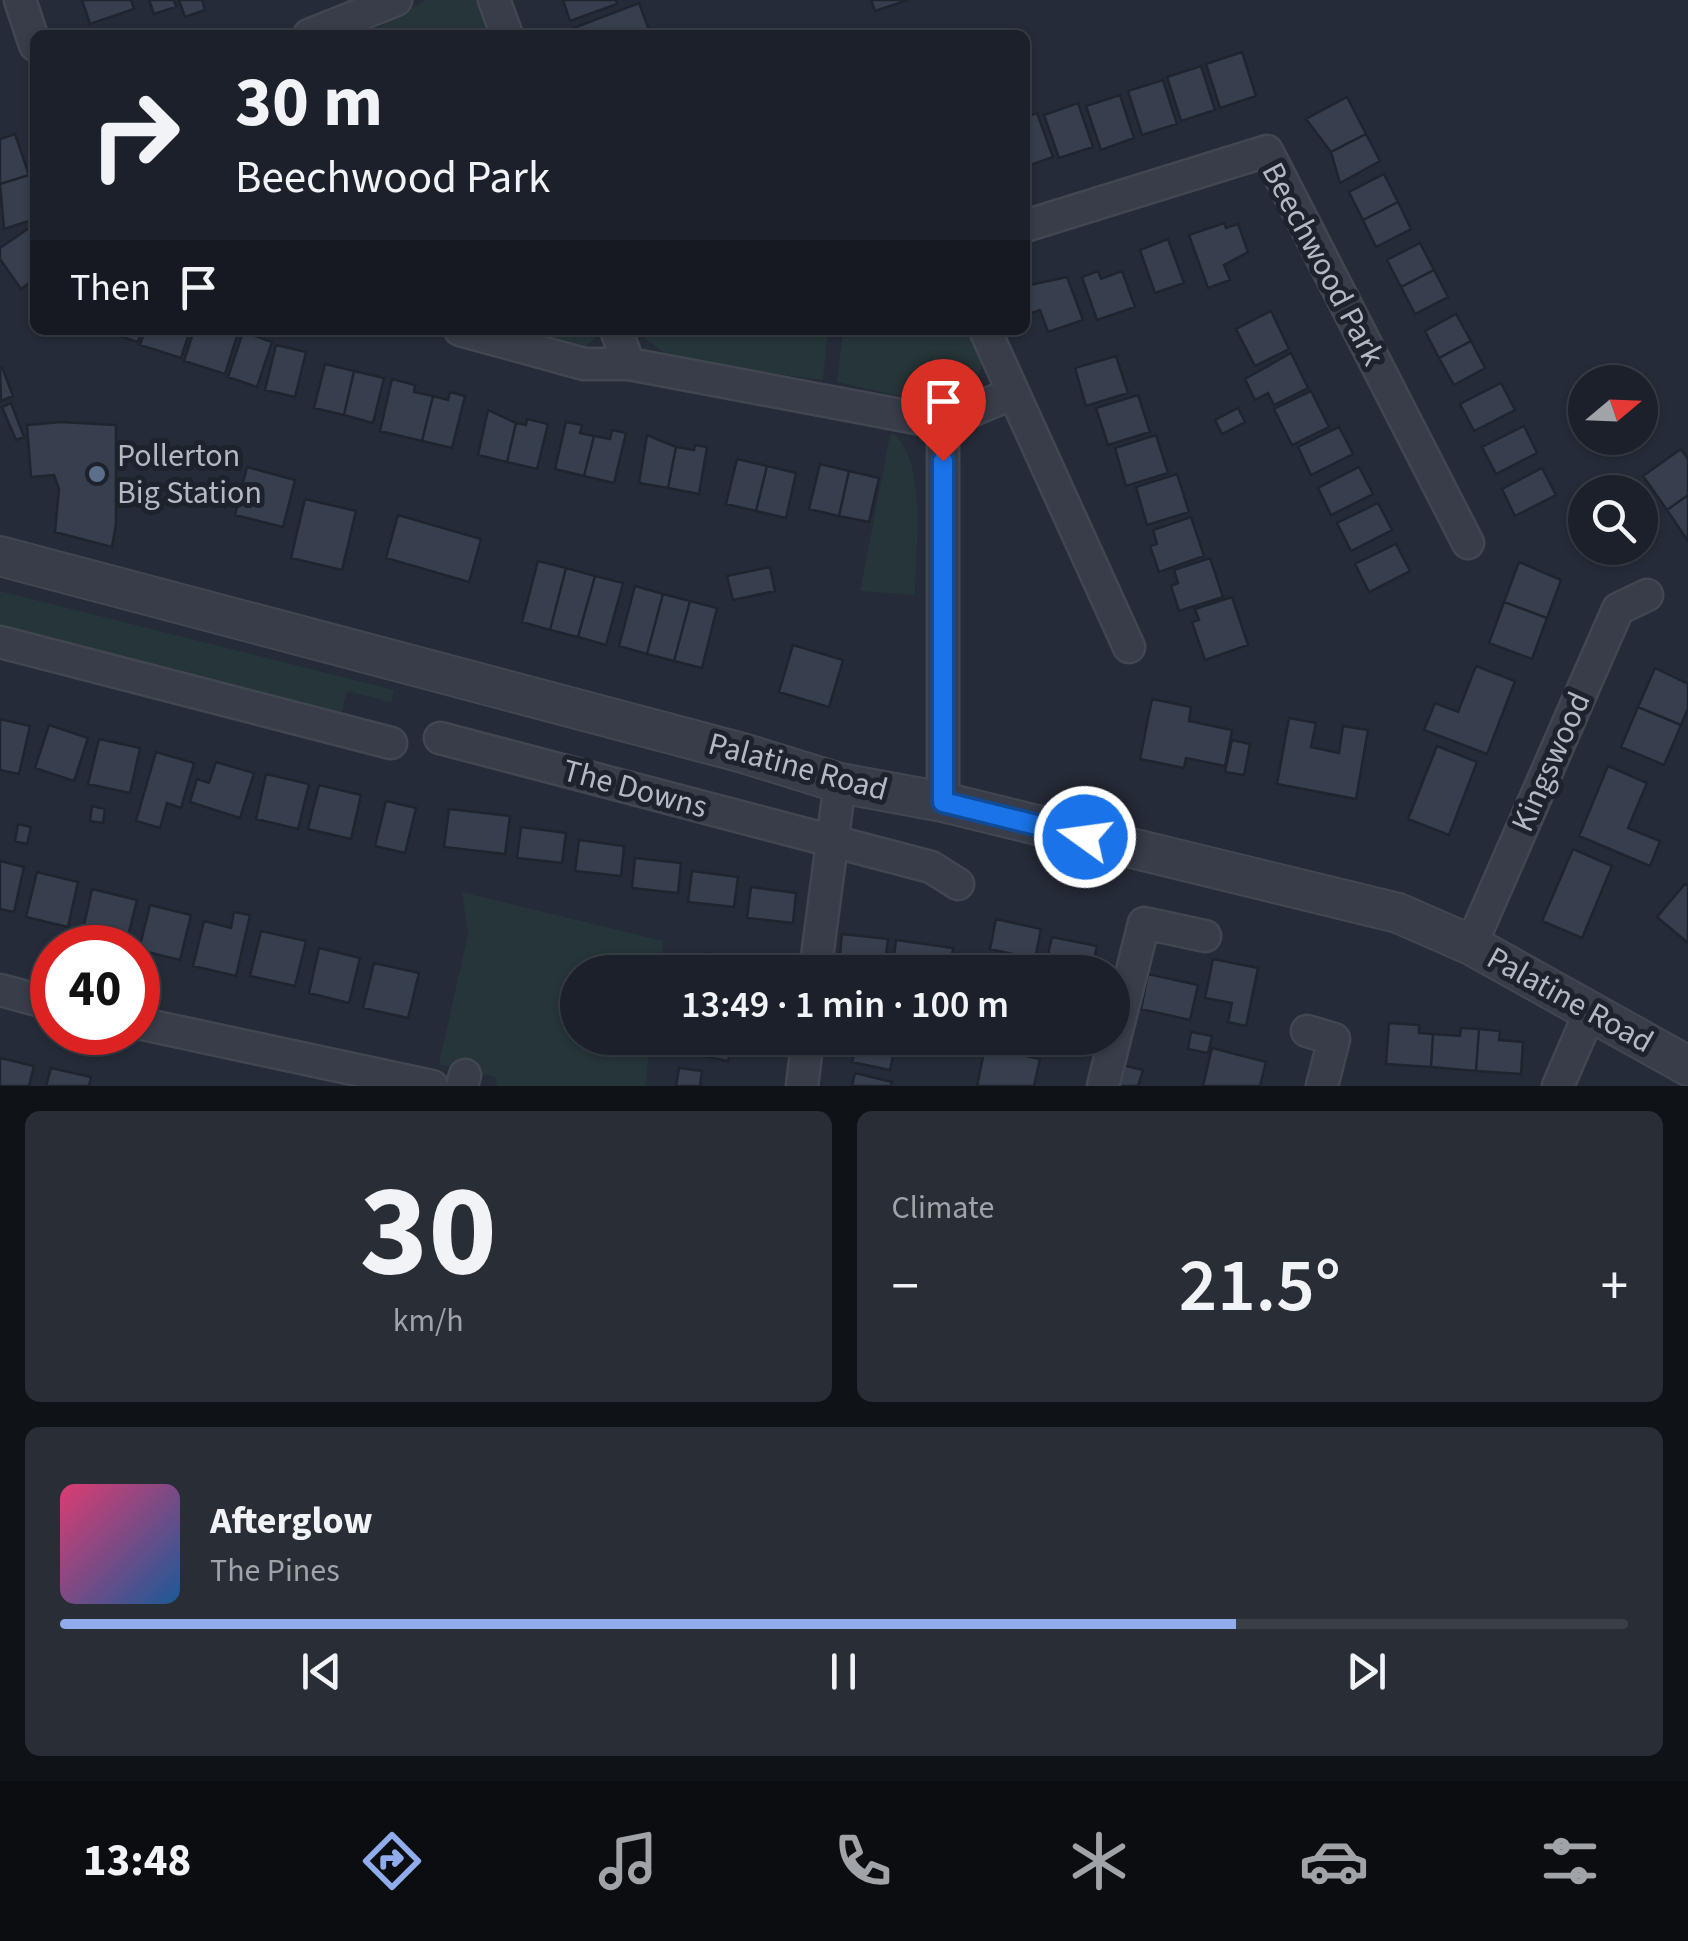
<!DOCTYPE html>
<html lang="en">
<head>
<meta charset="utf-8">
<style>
	body { margin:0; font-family:"Source Sans 3",sans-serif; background:#292d36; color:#f1f3f6; height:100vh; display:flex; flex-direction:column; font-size:38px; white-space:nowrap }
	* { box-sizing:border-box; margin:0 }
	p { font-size:32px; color:#a0a3a8 }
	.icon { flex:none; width:55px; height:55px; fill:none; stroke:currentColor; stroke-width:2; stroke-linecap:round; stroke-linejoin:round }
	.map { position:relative; height:1086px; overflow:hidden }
	.sheet { display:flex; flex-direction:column; gap:25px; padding:25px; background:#0f1217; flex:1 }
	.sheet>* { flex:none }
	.hud { position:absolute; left:30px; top:30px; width:1000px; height:305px; border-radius:15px; box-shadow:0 2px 8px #0004,0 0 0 2px #3a3e47; background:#1c202a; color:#f1f3f6; overflow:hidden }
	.needle { width:65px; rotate:71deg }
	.fabs { position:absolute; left:1568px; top:365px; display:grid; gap:20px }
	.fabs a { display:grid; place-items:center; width:90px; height:90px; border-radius:50%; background:#1c202a; box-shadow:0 2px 8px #0004,0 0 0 2px #3a3e47; font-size:50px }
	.speed { position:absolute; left:30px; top:925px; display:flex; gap:20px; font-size:50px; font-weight:700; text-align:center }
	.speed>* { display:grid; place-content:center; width:130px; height:130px; border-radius:50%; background:#1c202a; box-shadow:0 2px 8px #0004,0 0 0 2px #3a3e47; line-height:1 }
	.speed .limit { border:15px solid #d22; background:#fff; color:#111 }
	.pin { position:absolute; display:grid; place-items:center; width:85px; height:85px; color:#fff; margin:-102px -42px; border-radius:50% 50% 50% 0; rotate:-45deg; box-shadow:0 0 10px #0007 }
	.pin .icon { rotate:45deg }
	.me { position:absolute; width:110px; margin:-55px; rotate:284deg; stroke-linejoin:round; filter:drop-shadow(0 0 8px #0008) }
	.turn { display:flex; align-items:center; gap:35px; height:210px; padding:0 40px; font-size:45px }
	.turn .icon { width:130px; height:130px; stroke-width:2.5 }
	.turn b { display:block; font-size:70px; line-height:85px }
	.then { display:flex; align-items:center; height:95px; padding:0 40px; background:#0003; gap:20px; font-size:38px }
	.big { font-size:75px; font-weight:600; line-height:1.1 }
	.sheet .widget { flex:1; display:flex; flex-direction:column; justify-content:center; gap:15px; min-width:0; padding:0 35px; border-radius:15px; background:#292d36 }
	.sheet .dial { align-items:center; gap:0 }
	.dial b { font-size:130px; line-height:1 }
	.song { display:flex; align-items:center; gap:30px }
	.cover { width:120px; height:120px; border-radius:15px; background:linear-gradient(135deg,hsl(340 70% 55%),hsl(210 70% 35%)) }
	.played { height:10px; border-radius:5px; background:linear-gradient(90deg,#91acec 75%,#3a3e47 75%) }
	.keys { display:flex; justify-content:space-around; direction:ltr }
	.heat { display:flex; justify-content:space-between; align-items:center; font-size:55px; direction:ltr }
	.sheet .tiles { flex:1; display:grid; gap:25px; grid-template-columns:1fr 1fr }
	.widget:last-child { grid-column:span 2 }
	.trip { position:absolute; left:560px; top:955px; width:570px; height:100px; border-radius:50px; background:#1c202a; box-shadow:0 2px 8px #0004,0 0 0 2px #3a3e47; font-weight:600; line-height:100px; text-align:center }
	.menu { display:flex; height:160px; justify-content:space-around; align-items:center; background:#0b0d11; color:#a0a3a8 }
	.menu .icon { width:70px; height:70px }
	.menu .on { color:#91acec }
	.menu b { font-size:45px; color:#f1f3f6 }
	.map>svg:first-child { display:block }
	.green { fill:#263539 }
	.building { fill:#373f4e; stroke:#1f242f; stroke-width:2.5 }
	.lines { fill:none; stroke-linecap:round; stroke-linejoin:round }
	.minor-casing { stroke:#414651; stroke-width:35 }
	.tertiary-casing { stroke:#414651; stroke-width:42 }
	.minor { stroke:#383d49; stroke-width:30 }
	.tertiary { stroke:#383d49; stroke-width:38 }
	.route-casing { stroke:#114b97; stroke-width:25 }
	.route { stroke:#1a73e8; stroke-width:18 }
	.service-dot { fill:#5c6f8a; stroke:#1d222d; stroke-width:4 }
	.labels { text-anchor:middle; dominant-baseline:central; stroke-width:10; stroke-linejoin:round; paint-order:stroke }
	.street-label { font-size:32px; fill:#b3b8c4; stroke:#1d222d }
	.poi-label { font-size:32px; fill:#b3b8c4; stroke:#1d222d; text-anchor:start }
</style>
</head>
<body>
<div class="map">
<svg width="1688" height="1086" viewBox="0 0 1688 1086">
	<rect width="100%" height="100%" fill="#252b38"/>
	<path class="green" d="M426 0H476L493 35H365Z
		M531 330H597L599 335 585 347Z
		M828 330 823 380 674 361 636 331Z
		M843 330H966L982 366C978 375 975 387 968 393 945 413 865 387 837 382Z
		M894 434C928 464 915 550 915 595L860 591 890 435Z
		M0 591 394 690 391 702 347 691 341 714 0 627Z
		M462 892 663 941 659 972H578V1038H651L645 1086H497L495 1077 439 1064 468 934Z"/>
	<path class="building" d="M82 0H131L134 9 90 24Z
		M149 0H174L176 7 154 14Z
		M179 0H202L205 10 185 17Z
		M563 0H616L617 4 570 21Z
		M871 0H908L875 11Z
		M639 3 651 35H574L571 29Z
		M1242 52 1256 96 1220 108 1206 64Z
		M1201 66 1215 110 1181 121 1167 77Z
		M1163 80 1177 124 1142 135 1128 91Z
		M1120 95 1134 138 1101 150 1086 106Z
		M1347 97 1366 134 1331 152 1306 119Z
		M1078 103 1093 147 1059 158 1044 115Z
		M1037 113 1053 157 1025 167V117Z
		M15 134 29 175 0 184V139Z
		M1366 134 1380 161 1340 183 1331 152Z
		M1384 174 1398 202 1363 220 1349 192Z
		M29 175 35 219 4 229 0 184Z
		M1398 202 1411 229 1376 247 1363 220Z
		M1224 223 1226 228 1238 224 1248 252 1224 265 1230 280 1208 288 1189 235Z
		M32 226 35 279 21 289 0 259V248Z
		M1168 239 1184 283 1155 293 1140 250Z
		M1420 243 1434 270 1401 287 1387 260Z
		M1434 270 1448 297 1415 314 1401 287Z
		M1098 271 1101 279 1122 271 1135 307 1097 320 1082 277Z
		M1067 277 1083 320 1048 332 1040 310 1025 315V286Z
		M1271 311 1289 349 1255 366 1236 329Z
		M1456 314 1471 341 1439 358 1425 331Z
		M100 330H142L138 342Z
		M145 330H190L181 358 140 345Z
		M194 330 237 336 225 374 184 361Z
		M243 332 272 342 257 387 228 377Z
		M1471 341 1485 368 1454 385 1439 358Z
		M276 345 306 352 295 397 265 390Z
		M1291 353 1308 388 1274 405 1268 393 1255 400 1245 379Z
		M1116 356 1128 393 1086 406 1075 368Z
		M325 364 354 371 344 415 314 408Z
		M2 367 13 396 1 401 0 368Z
		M354 371 384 378 373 423 344 415Z
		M392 379 415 385 414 392 433 396 422 441 380 431Z
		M1501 383 1515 410 1474 431 1460 404Z
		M1311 391 1329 427 1292 445 1274 409Z
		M450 392 465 396 452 448 422 441 433 396 448 400Z
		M1138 395 1150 432 1108 445 1096 408Z
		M11 403 24 437 16 440 2 407Z
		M1238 408 1245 422 1222 434 1215 420Z
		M488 410 516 423 507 462 478 455Z
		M527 419 548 424 537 469 507 462 516 423 526 425Z
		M61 422 116 425V524L112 547 55 532 59 489 54 475 31 477 27 425Z
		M566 422 582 425 580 433 594 436 584 476 555 469Z
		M1524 426 1537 453 1496 474 1482 447Z
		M1339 427 1353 454 1311 475 1298 447Z
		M612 430 626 433 614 483 584 476 594 436 610 439Z
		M647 435 676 447 668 488 639 483Z
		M1156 435 1168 473 1126 486 1115 448Z
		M695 445 707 447 699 494 668 488 676 447 694 450Z
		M1681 449 1688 459V495L1667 510 1643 476Z
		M737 459 767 466 756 511 726 504Z
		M820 464 849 471 839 516 809 509Z
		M767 466 796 473 786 518 756 511Z
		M247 467 295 480 283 527 235 515Z
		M1359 467 1373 494 1331 515 1318 488Z
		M1542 468 1556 495 1515 516 1502 489Z
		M849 471 879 478 869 522 839 516Z
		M1177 474 1189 512 1147 525 1136 487Z
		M1688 495V541L1667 510Z
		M305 499 356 511 342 570 291 558Z
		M1378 503 1392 530 1351 551 1337 523Z
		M398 515 481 539 469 582 386 558Z
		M1191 517 1204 556 1159 572 1150 546 1157 544 1153 530Z
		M1396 544 1410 571 1369 592 1355 564Z
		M1210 558 1223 597 1179 611 1171 586 1178 583 1174 570Z
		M538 561 566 568 550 630 522 622Z
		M1519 562 1561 580 1547 618 1504 602Z
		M770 567 775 591 733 600 727 576Z
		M566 568 595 576 578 637 550 630Z
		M595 576 623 583 606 645 578 637Z
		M635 586 663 594 647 654 619 646Z
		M663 594 690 601 674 661 647 654Z
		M1232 597 1248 645 1205 660 1192 622 1199 620 1195 609Z
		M690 601 717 608 702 668 674 661Z
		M1504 602 1547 618 1532 659 1489 643Z
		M793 645 843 660 829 707 779 692Z
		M1476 666 1515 681 1487 754 1424 730 1435 703 1458 712Z
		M1655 668 1688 684V708L1681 725 1638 707Z
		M1152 699 1191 707 1189 721 1232 730 1225 766 1186 758 1184 768 1140 759Z
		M1638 707 1681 725 1664 765 1621 747Z
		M1289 718 1316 723 1311 747 1339 753 1343 726 1368 730 1356 799 1277 784Z
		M0 719 30 726 19 774 0 770Z
		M49 725 88 738 74 781 35 768Z
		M99 739 140 748 130 793 88 784Z
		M1232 740 1250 744 1244 775 1225 772Z
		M1437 746 1477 762 1449 835 1408 819Z
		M156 752 194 763 181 808 167 803 160 828 136 821Z
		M216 762 254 773 240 818 190 802 197 779 209 783Z
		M1608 766 1647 783 1628 828 1660 841 1650 866 1579 836Z
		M266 774 309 784 298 829 256 819Z
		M319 785 361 795 351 839 308 829Z
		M386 801 416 808 405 853 375 846Z
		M92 806 105 809 103 823 90 821Z
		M449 809 510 816 505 854 444 847Z
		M18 824 31 827 27 844 15 841Z
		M521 827 566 833 562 863 517 858Z
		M579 840 624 846 621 876 575 871Z
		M1573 849 1612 866 1582 938 1542 921Z
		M635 858 681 863 678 893 632 888Z
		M0 861 24 867 14 912 0 909Z
		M692 871 738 877 734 907 688 902Z
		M37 872 78 882 68 927 26 917Z
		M1685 884 1688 886V943L1657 917Z
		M751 887 796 893 793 923 747 918Z
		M92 889 137 900 126 944 82 934Z
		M150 905 191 915 180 960 139 950Z
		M234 912 250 915 236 976 193 966 204 921 231 928Z
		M996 919 1041 929 1035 959 990 949Z
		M261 931 306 941 295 986 250 976Z
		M842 934 888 939 884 970 839 964Z
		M1052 937 1097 946 1091 972 1045 967Z
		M896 940 953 948 950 972H892Z
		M319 948 360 958 349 1003 309 993Z
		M707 953 744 962 742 972H703Z
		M1213 959 1258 968 1246 1026 1228 1022 1232 1003 1205 998Z
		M374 963 419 973 408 1018 363 1008Z
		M1148 974 1198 985 1190 1020 1141 1009Z
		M1389 1023 1419 1025V1033L1433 1034 1431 1067 1386 1064Z
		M1461 1028 1479 1029 1476 1071 1431 1067 1433 1034 1460 1036Z
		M1479 1029 1500 1031 1499 1040 1523 1042 1521 1074 1476 1071Z
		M1191 1032 1212 1036 1208 1053 1188 1049Z
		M694 1038H733L728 1061 690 1053Z
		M858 1038H897L890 1070 852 1062Z
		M1015 1038H1047L1046 1044Z
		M985 1047 1040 1059 1034 1086H977Z
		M1212 1048 1266 1062 1260 1086H1203Z
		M0 1058 34 1066 29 1086H0Z
		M1122 1065 1143 1070 1138 1086H1117Z
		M51 1068 91 1077 89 1086H46Z
		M679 1068 702 1071 700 1086H676Z
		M855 1073 892 1082 891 1086H852Z"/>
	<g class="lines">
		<g class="minor-casing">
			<path id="minor" d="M20 0 35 45
				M494 0 507 35
				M309 35 396 0
				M1025 226 1267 151 1468 543
				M460 330 584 364H629L943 423
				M616 330 629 364
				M985 330 1129 647
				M0 642 391 743
				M440 738 931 867 958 884
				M943 802V423L1013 393
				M1471 945 1618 609 1647 595
				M815 972 840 783
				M0 990 52 1004
				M138 1023 432 1086
				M1307 1031 1334 1039 1322 1086
				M462 1086 465 1075
				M802 1086 808 1038
				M1103 1086 1144 923 1205 936
				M1558 1086 1590 1012"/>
		</g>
		<g class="tertiary-casing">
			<path id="tertiary" d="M0 556 743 753 840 783 943 802 1398 913 1471 945 1688 1066"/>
		</g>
		<use href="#minor" class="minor"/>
		<use href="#tertiary" class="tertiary"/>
	</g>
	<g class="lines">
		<g class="route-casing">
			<path id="route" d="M943 461V802L1085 837"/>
		</g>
		<use href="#route" class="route"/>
	</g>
	<circle class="service-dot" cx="97" cy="474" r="10"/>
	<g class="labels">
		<g class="street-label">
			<text transform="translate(1323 264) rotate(62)">Beechwood Park</text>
			<text transform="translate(1551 762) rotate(-66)">Kingswood</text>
			<text transform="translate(798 767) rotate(15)">Palatine Road</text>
			<text transform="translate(635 789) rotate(15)">The Downs</text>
			<text transform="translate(1570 1000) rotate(29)">Palatine Road</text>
		</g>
		<g class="poi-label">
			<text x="117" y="456">Pollerton<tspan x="117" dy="37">Big Station</tspan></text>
		</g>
	</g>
</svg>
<div class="fabs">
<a><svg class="needle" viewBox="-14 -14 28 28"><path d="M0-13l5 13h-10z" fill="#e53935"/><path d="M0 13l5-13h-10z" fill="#a0a3a8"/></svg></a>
<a><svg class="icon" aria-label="search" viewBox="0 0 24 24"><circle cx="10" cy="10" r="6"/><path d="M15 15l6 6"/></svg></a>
</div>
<div class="speed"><div class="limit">40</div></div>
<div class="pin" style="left:943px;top:461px;background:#d93025"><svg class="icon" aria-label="arrive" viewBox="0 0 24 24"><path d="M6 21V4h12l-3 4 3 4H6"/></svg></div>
<svg class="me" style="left:1085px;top:837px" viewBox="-20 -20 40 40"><circle r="17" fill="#1a73e8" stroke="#fff" stroke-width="3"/><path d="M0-11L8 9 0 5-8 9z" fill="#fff"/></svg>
<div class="trip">13:49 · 1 min · 100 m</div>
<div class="hud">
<div class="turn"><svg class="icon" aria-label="right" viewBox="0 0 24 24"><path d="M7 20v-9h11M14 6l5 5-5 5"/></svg><div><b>30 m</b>Beechwood Park</div></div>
<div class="then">Then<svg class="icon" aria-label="arrive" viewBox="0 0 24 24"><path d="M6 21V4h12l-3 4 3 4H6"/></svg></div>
</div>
</div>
<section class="sheet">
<div class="tiles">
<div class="widget dial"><b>30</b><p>km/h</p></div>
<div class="widget"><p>Climate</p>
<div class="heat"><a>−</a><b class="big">21.5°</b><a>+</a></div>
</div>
<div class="widget">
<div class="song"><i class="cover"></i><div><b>Afterglow</b><p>The Pines</p></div></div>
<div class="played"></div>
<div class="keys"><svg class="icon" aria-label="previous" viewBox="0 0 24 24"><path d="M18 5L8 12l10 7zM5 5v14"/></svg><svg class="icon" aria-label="pause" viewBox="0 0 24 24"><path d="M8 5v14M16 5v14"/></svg><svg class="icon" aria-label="next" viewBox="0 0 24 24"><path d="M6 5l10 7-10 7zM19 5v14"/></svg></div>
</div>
</div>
</section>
<nav class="menu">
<b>13:48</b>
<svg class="icon on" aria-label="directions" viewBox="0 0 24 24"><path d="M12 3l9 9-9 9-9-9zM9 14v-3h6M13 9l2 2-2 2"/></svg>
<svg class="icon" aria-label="music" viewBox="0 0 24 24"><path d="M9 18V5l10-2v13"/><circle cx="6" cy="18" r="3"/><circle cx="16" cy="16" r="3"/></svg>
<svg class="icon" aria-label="phone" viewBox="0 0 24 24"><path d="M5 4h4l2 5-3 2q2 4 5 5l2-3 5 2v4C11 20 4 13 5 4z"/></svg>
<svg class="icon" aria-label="climate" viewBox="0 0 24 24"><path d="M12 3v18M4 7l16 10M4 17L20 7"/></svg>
<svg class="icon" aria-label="car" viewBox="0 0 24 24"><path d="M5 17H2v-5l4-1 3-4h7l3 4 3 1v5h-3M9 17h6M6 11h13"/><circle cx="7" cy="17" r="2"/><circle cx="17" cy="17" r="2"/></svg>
<svg class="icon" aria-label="filters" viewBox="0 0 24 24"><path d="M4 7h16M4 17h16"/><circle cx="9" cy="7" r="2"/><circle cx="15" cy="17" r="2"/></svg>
</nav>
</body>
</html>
